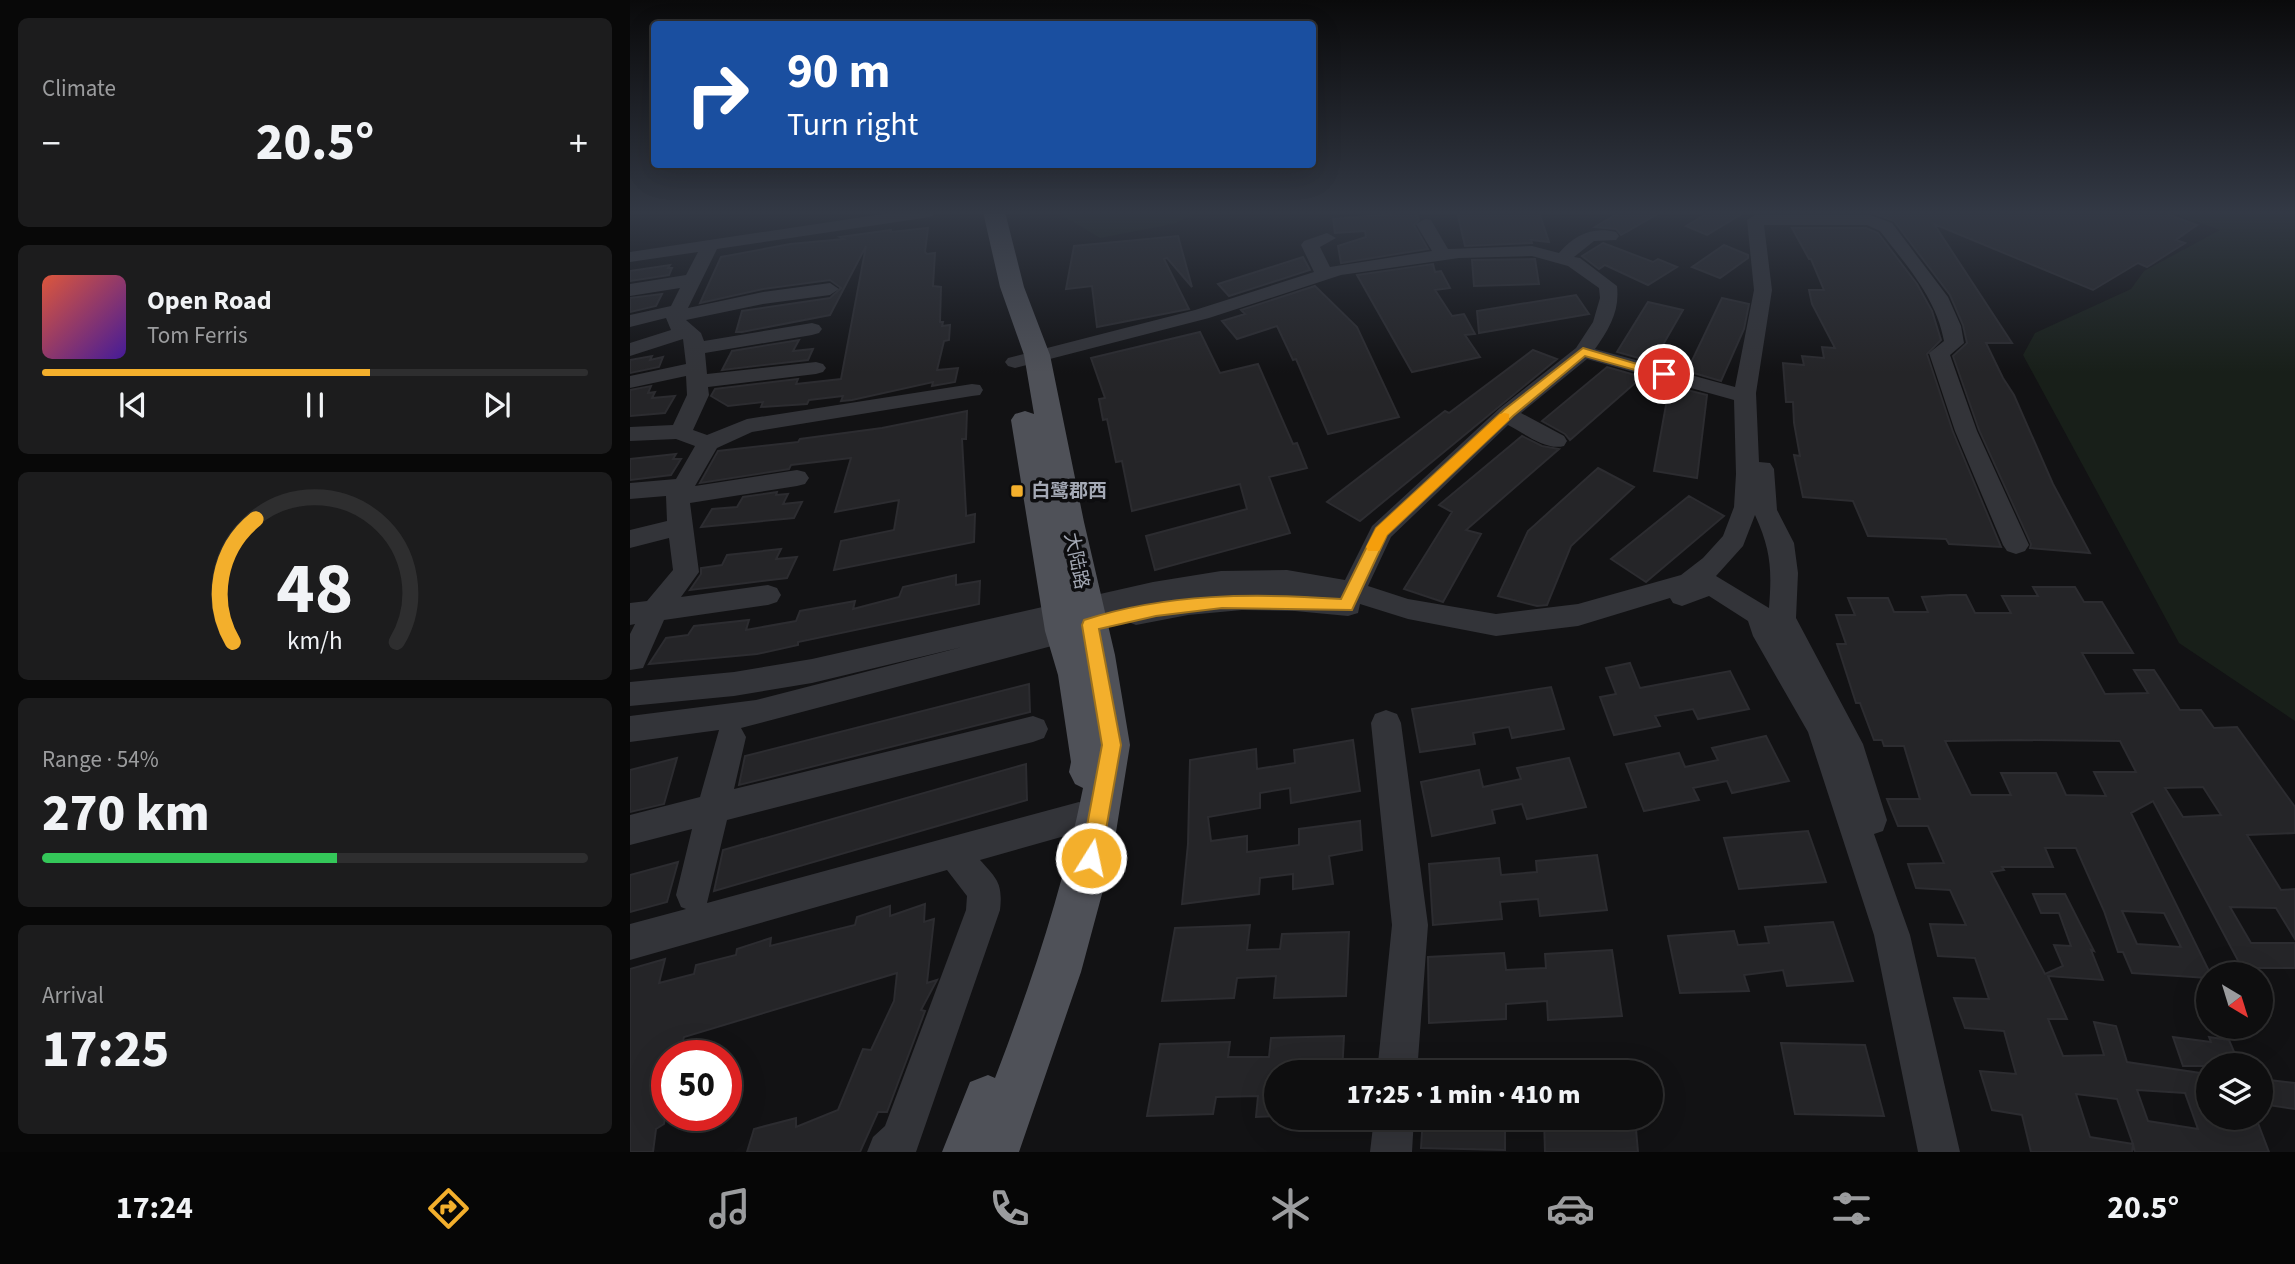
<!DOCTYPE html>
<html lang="en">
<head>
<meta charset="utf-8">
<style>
	body { margin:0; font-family:"Source Sans 3","Noto Sans SC",sans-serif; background:#1c1c1d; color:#f1f3f6; height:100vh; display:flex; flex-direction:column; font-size:26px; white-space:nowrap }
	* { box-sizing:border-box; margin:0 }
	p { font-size:23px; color:#9b9c9e }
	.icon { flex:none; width:38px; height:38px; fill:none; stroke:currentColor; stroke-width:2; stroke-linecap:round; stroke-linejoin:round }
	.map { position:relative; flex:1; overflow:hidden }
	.sheet { display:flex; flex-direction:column; gap:18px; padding:18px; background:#080808; width:630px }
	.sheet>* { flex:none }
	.hud { position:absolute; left:21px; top:21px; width:665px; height:147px; border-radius:7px; box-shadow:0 7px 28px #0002,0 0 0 2px #2e2e2f; background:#1a4fa0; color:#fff; overflow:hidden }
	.needle { width:46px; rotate:142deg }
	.fabs { position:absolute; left:1566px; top:962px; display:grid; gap:14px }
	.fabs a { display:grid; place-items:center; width:77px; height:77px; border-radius:50%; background:#0e0e0f; box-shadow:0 7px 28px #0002,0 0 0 2px #2e2e2f; font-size:35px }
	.speed { position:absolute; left:21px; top:1040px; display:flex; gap:14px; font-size:35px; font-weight:700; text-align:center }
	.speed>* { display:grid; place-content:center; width:91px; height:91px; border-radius:50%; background:#0e0e0f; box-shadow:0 7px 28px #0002,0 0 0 2px #2e2e2f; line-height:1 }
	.speed .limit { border:10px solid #d22; background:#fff; color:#111 }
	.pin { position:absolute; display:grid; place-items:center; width:60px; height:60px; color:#fff; margin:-30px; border:4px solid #fff; border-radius:50%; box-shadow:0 2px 7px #0007 }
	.me { position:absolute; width:77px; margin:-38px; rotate:10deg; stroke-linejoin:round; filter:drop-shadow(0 0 5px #0008) }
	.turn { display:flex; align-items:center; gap:24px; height:147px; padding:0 21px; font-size:32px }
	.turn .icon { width:91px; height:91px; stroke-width:2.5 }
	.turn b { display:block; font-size:49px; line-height:60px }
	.big { font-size:52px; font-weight:800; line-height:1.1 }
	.sheet .card { flex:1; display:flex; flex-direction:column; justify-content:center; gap:10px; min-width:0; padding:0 24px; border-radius:10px; background:#1c1c1d }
	.sheet .dial { align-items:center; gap:0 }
	.dial svg { height:182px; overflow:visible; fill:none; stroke:#2e2e2f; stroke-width:7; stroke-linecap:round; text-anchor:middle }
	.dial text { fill:#f1f3f6; stroke:none }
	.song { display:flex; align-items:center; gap:21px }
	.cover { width:84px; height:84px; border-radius:10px; background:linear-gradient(135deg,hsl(10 70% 55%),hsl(260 70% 35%)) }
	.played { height:7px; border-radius:4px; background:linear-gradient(90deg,#f3af2c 60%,#2e2e2f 60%) }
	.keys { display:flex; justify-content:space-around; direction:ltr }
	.heat { display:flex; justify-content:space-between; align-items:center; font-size:38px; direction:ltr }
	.charge { height:10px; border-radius:5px; background:linear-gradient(90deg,#34c759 54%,#2e2e2f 0) }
	.trip { position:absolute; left:634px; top:1060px; width:399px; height:70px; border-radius:35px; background:#0e0e0f; box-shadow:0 7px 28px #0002,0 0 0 2px #2e2e2f; font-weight:800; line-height:70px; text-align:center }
	.dock { display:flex; height:112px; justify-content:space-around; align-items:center; background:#060606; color:#9b9c9e }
	.dock .icon { width:49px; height:49px }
	.dock .current { color:#f3af2c }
	.dock b { font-size:32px; color:#f1f3f6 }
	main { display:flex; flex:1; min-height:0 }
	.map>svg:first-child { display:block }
	.green { fill:#181f19 }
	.building { fill:#252528; stroke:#2c2c30; stroke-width:2; fill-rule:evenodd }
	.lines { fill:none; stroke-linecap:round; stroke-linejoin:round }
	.minor { fill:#333439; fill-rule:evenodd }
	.major { fill:#4f5158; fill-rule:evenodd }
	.route { fill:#f3af2c; stroke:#9e721d; stroke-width:2 }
	.slow { fill:#f59e0b }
	.poi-dot { fill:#f3af2c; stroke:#0d0d0f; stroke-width:2.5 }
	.labels { text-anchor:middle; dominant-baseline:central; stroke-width:7; stroke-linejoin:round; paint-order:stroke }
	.poi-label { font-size:19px; font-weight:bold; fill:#a4a9b5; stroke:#0d0d0f; text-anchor:start }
	.street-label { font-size:19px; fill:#a4a9b5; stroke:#0d0d0f }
</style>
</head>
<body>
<main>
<section class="sheet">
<div class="card"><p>Climate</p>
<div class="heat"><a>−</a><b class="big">20.5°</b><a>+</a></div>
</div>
<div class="card">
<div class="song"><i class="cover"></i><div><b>Open Road</b><p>Tom Ferris</p></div></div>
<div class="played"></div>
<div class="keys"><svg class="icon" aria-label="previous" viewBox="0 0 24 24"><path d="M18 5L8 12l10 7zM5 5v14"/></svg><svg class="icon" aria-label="pause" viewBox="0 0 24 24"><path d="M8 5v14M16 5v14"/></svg><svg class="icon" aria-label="next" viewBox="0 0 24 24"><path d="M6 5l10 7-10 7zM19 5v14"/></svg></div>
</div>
<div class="card dial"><svg viewBox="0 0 100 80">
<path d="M14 69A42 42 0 1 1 86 69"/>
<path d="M14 69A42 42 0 0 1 24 15" stroke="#f3af2c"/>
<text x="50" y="56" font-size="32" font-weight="700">48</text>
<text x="50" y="72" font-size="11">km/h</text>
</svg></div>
<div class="card"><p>Range · 54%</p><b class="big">270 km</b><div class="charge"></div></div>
<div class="card"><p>Arrival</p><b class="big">17:25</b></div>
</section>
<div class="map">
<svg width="1665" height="1152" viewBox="0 0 1665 1152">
	<rect width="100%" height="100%" fill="#121214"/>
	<path class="green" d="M427 212H569L543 224 470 238Z
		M1540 212H1665V721L1549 643 1393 355 1405 333 1501 289 1514 271 1590 230Z"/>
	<path class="building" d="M786 212 789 220 784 225 798 249 711 263 708 246 736 237 735 231 705 233 703 219Z
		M827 212H909L919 242 901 240 902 243 835 246Z
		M990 212H1031L991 235 986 229 965 227Z
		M1080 212H1115L1077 235 1056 226Z
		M1154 212H1532L1567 225 1546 240 1555 243 1517 267 1508 263 1463 290 1304 224 1382 343H1356L1373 378 1384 395 1423 484 1460 553 1400 548 1401 544 1349 430 1323 356 1337 343 1333 325 1320 295 1264 221 1240 212Z
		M298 228 295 252 297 254 305 253 303 286 311 287 310 322H313L312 326 320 325 319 340 314 341 307 370 328 368 325 382 302 386 303 382 222 400 211 401 213 396 179 400 177 404 131 407 133 402 98 406 81 396 85 389 168 379 166 384 211 379 236 246 200 315 112 332H106L112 311 200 298 211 288 200 280 133 289 70 303 91 257 160 244 214 239 210 237 261 230V232Z
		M1162 228H1236L1248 233 1287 284 1302 311 1311 340 1297 354 1323 432 1371 547 1319 544 1316 539 1238 536 1223 501 1173 497 1164 455 1170 456 1164 423 1163 402H1156L1153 363 1174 365 1172 356 1194 358 1192 347 1205 348 1182 304 1179 290H1194L1181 259H1179Z
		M548 236 562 287 537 258 534 259 559 309 467 327 462 286 436 289 444 246Z
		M973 243 1023 262 1028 259 1047 267 1018 285 975 265 969 269 952 256Z
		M1094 245 1118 255V258L1090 278 1062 267Z
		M673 257 680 270 599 296 588 284Z
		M905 259 909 284 844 286 842 260Z
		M803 264 805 272 811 271 820 288 805 290 822 316 834 314 845 334 835 335 850 357 782 372 727 275Z
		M40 265 38 268H42L39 275 0 281V271Z
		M685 286 727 327 769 417 698 434 666 359 663 360 647 326 607 339 592 321 615 314 611 310Z
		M32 294 26 306 0 312V298Z
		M946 295 959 314 849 333 847 311Z
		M1092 298 1119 304 1114 329 1091 381 1057 371Z
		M1018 302 1053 310 1023 362 987 352Z
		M570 332 590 373 628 364 663 444 667 443 677 468 639 477 660 533 525 570 516 536 617 509 610 484 502 511 492 461 486 462 477 419 473 420 469 399 475 398 461 358Z
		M169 340 163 351 183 349 178 360 92 370 102 351Z
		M903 350 927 359 730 521 697 502 815 411 819 413Z
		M22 356 20 360 33 357 29 367 0 373V360Z
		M977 367 1012 377 940 440 935 434 912 421Z
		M21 386 18 393 25 392 22 398 45 396 35 413 0 416V390Z
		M1049 388 1077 395 1067 478 1024 471 1038 394 1046 395Z
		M337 411 336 439H332L336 512V516L345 514 344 542 204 570 211 541 264 530 269 500 205 512 221 458 161 465 159 469 70 483 88 451 168 442 170 439 252 428Z
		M892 436 912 446 929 449 836 530 851 534 813 602 774 589 822 512 809 505Z
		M46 454 43 459H51L41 475 0 480V459Z
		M968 468 1004 487 941 546 917 605 907 606 868 596 898 531Z
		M147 492 146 495 158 494 153 504 172 502 164 518 71 527 82 509 107 507 113 497Z
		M1059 496 1094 516 1016 582 981 559Z
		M151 549 146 559 167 557 157 578 60 590 71 574V568L92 565 97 555Z
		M326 575V585L350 581 349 604 168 642V645L127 654 19 664 36 638 58 635 64 626 119 620 116 630 166 621 170 611 225 601 223 609 269 597 273 587Z
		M1403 587H1445L1454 602H1472L1503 653H1452L1475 694 1518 693 1504 670H1524L1550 710H1571L1584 728 1607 727 1665 807V833L1617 835 1651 890 1665 889V939L1646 908 1600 907 1621 943H1665V968H1612L1523 801 1501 813 1581 975 1578 978 1502 973 1493 952H1488L1474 911 1446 848H1415L1423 867H1372L1374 870 1361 872 1415 974 1433 966 1424 945 1441 946 1429 913H1411L1403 894H1435L1464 951 1461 950 1473 980 1418 976 1437 1019H1418L1433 1056 1474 1055 1464 1022 1486 1026 1497 1062 1570 1073 1578 1100V1118H1626L1639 1152H1505L1503 1144 1502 1152H1401L1392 1115 1362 1110 1350 1071 1386 1074 1374 1031 1335 1028 1324 998 1359 999 1345 958 1308 956 1300 924 1336 925 1320 890 1286 888 1278 864 1314 863 1298 826H1268L1257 799H1290L1274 746H1254L1252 740H1244L1230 703H1226L1207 644H1216L1206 615H1225L1218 598H1258L1264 612H1298L1292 597 1320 595H1336L1345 613H1381L1372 596H1408ZM1390 740 1490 741 1506 772H1464L1476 796 1436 795 1426 773H1371L1381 795H1341L1315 741ZM1573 787 1591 815 1553 817 1535 788ZM1492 911 1534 913 1551 947 1507 944ZM1507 1090 1555 1093 1568 1129 1518 1121ZM1446 1094 1487 1099 1503 1144 1460 1137Z
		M1000 663 1010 688 1100 671 1119 709 1068 719 1063 709 1025 716 1030 726 984 735 970 697 986 694 976 668Z
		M399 684 400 712 109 785 115 756Z
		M921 687 934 729 882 738 879 727 843 733 845 744 790 752 782 709Z
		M1136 736 1159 781 1102 793 1097 781 1063 788 1069 800 1014 811 996 764 1049 753 1055 767 1088 760 1082 748Z
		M723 740 730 791 661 803 660 788 630 793V808L578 817 581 841 617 836V852L669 845V829L730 821 732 850 699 856 703 884 663 889V874L630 878 629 894 552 904 558 844 560 760 626 749 627 769 665 763 664 750Z
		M47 758 34 804 0 812V770Z
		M939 758 956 807 897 819 892 804 862 810 865 823 802 836 791 782 849 770 853 787 891 779 887 768Z
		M396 764 397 800 84 891 93 850Z
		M1178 831 1196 882 1109 889 1094 838Z
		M967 855 977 910 910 916 908 899 870 902 872 919 803 925 799 864 869 858 871 875 907 872 906 861Z
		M48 862 37 902 0 912V875Z
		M295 904 294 922 304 919 297 983 307 980 291 1010 295 1011 257 1112H248L230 1152H117L124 1129 166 1118V1127L208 1110 233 1049 241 1050 264 1001 267 973 54 1037 49 1055H37V1106L34 1124 26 1129 23 1152H0V969L35 959 29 983 64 974 66 965 106 955 107 949 141 938 140 946 225 925 227 917 260 906V916Z
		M1203 922 1223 981 1157 986 1153 970 1114 975 1119 991 1050 993 1038 936 1104 931 1108 945 1139 943 1135 927Z
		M620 925 617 950 650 949 652 934 719 932 716 996 644 998 646 976 607 978 604 998 532 1001 545 928Z
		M982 950 992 1016 918 1020 917 1001 876 1004V1019L799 1023 798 957 874 953 876 970 916 968 915 954Z
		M714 1036 712 1073H646V1116L626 1117 628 1096 586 1097 583 1114 517 1116 530 1044 600 1042 598 1057H639L641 1038Z
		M1543 1037 1581 1042 1579 1037 1599 1040 1610 1066H1553Z
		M1151 1043 1235 1045 1254 1116 1165 1114Z
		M1631 1079 1665 1083V1109L1631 1104Z
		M793 1118H875V1150L791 1148Z
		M914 1118H1005L1008 1152H915Z"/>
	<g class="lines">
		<path class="minor" d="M266 212H308L300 217 87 249 58 308 133 292 200 283 209 289 200 295 133 304 56 320 71 333 74 341 182 323 189 325 192 329 189 333 182 335 75 353 77 374 186 362 193 364 196 368 193 372 186 374 78 387 79 395 63 430 77 435 117 419 342 384 350 385 353 390 350 395 342 396 122 432 87 448 65 486 167 470 175 472 179 478 175 484 167 486 60 503 69 572 51 597 138 585 147 588 151 595 147 602 138 605 34 620 13 668 0 670V634L5 624 0 625V603L17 601 43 570 39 538 0 548V530L37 521 36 496 0 499V483L46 479 65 446 46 439 0 441V427L43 425 57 395 56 376 0 388V376L56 364 53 339 0 356V343L41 330 36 318 0 327V315L41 306 50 288 0 296V284L56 275 68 252 0 262V252Z
			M1125 215H1240L1262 223 1318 297 1331 326 1334 343 1320 355 1347 431 1399 545 1395 551 1386 554 1377 551 1373 545 1325 431 1299 353 1314 341C1306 297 1276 265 1250 231L1237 225H1134L1142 290 1126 393 1129 462 1140 463 1144 469 1147 510 1164 543 1168 573 1166 618 1233 744 1257 820 1253 831 1244 834 1280 935 1330 1152H1288L1244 935 1178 732 1123 636 1118 621 1079 596 1052 606 1043 603 1040 598 948 626 866 636 778 619 730 604 728 613 718 616 665 611 612 610 558 615 506 625 496 621 492 614 495 609 457 618 462 619 466 627 462 635 452 638 111 728 116 737 104 789 403 716 414 720 418 729 414 738 403 742 97 820 77 903 449 802 461 806 465 817 461 828 449 832 350 860C367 879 373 883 370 910L286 1152H237L243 1137 255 1126 336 910 337 896 317 870 0 960V924L56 909 51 907 46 895 62 829 0 845V815L70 797 89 730 0 742V716L126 700 332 647 182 683 104 696 0 706V682L104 672 182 659 523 582 591 571 657 570 715 580 742 526 870 408 946 348 963 322 970 298 969 288 938 266 902 256 829 258 711 275 579 318 385 368 378 366 375 362 378 358 565 310 684 272 671 245 674 241 697 233 706 238 690 247 700 267 802 251 786 224 795 219 801 220 818 249 902 246 929 253C944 235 963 226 986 232L989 236 986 240 964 241 944 257 950 258 987 286C990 311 979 329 965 349L1105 387 1124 290 1117 220ZM957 359 1104 400 1106 474 1104 507 1093 536 1073 558 1051 575 948 604 866 614 778 599 738 586 761 537 878 425C894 433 916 451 934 446L937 441 934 436 891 413ZM1125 515C1141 550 1142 570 1139 608L1086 576 1113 546Z
			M756 710 767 714 771 723 798 925 787 1073H747L762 925 741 723 745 714Z
			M744 1118H784L782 1152H740Z"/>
		<path class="major" d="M353 212H375L394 287 420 355 454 522 485 655 500 745 482 857 451 972 389 1152H312L340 1082 358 1075 365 1078C402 981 433 889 453 788L445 784 439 772 441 762 428 675 415 631 381 420 385 414 395 411 404 414 394 355 370 287Z"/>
	</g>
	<linearGradient id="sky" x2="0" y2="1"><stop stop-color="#0a0a0b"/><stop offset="0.57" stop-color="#333945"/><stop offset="1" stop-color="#333945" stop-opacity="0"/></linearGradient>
	<rect width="1665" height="373" fill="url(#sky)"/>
	<path class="route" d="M953 348 1041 374 1034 378 955 356 883 416 757 535 722 610 592 608 526 616 469 629 491 745 471 858 468 864 461 867 454 864 451 858 472 745 452 625 454 620C537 593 625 593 711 599L746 528 874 410Z"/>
	<path class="slow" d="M875 413 879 414V420L757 535 749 551H738L736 547 746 528 870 414Z"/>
	<rect class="poi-dot" x="380" y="484" width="14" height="14" rx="3.5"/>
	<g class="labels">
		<g class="poi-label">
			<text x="401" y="491">白鹭郡西</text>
		</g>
		<g class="street-label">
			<text transform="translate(446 561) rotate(78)">大陆路</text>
		</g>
	</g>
</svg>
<div class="fabs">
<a><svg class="needle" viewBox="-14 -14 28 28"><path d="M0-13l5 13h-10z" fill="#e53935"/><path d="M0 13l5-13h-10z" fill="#9b9c9e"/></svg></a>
<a><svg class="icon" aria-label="layers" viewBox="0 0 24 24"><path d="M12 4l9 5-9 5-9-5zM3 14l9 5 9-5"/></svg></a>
</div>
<div class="speed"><div class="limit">50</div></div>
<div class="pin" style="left:1034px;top:374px;background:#d93025"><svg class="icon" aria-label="arrive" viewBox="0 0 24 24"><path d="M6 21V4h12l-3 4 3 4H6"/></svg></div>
<svg class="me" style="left:461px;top:858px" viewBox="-20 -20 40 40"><circle r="17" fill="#f3af2c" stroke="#fff" stroke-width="3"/><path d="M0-11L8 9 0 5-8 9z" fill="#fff"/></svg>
<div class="trip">17:25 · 1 min · 410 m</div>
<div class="hud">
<div class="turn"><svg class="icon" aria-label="right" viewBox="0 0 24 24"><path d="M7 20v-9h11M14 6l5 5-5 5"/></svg><div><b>90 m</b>Turn right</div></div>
</div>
</div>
</main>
<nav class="dock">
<b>17:24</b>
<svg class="icon current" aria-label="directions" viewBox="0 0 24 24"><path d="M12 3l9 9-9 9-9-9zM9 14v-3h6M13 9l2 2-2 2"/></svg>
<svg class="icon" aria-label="music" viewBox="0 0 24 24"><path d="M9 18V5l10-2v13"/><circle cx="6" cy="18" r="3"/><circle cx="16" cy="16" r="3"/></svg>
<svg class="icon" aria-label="phone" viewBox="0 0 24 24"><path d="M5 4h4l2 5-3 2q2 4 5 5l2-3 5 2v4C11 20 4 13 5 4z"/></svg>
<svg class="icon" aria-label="climate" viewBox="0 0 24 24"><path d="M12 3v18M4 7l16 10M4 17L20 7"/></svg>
<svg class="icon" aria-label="car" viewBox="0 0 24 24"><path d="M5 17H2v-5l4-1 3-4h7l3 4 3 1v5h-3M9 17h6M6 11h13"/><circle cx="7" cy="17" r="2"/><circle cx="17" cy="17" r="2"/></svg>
<svg class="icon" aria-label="filters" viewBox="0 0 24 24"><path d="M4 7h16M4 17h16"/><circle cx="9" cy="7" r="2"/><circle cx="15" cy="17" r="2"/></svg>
<b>20.5°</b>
</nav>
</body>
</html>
